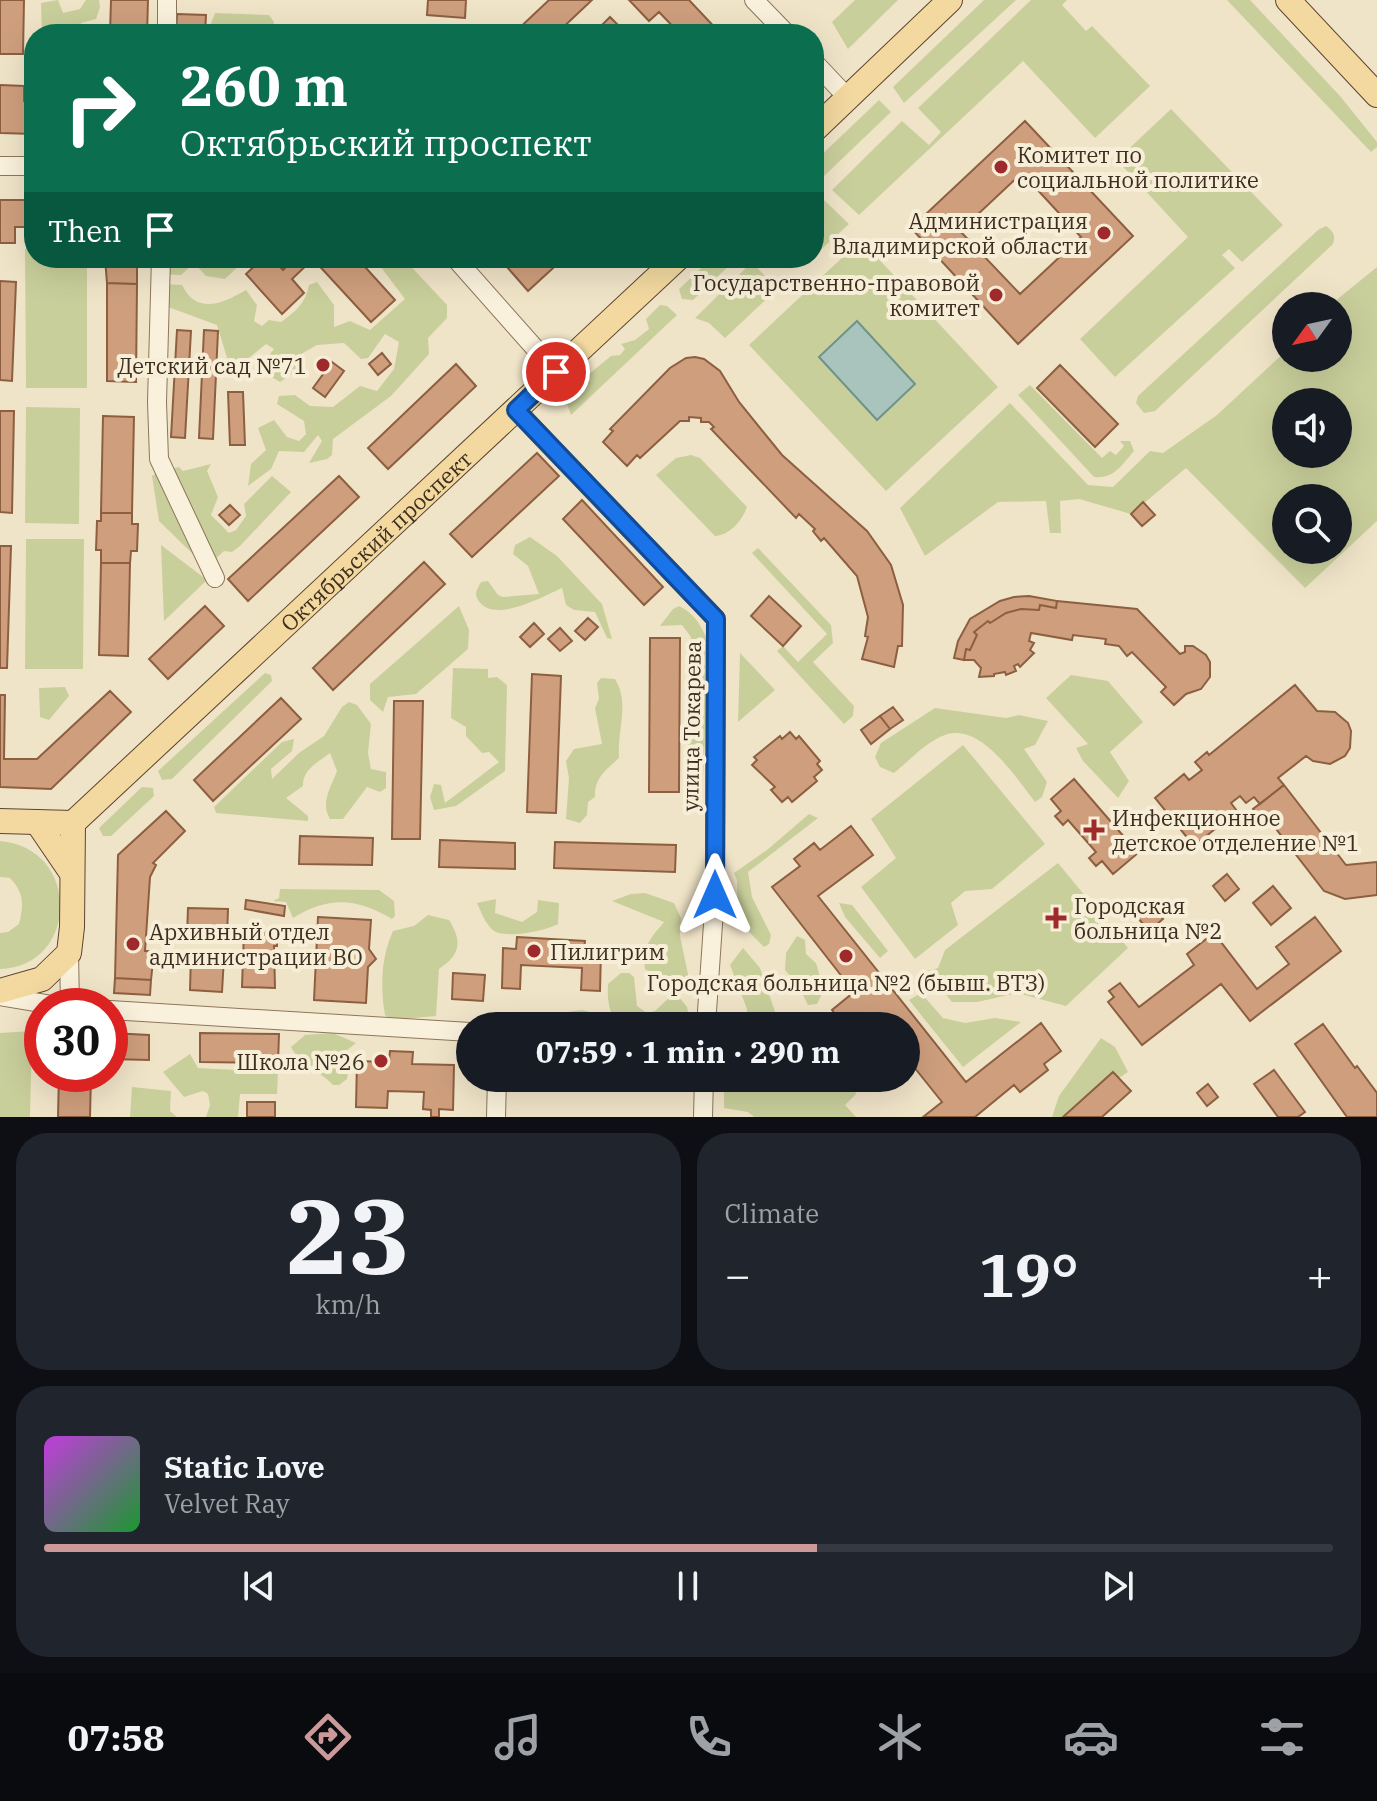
<!DOCTYPE html>
<html lang="en">
<head>
<meta charset="utf-8">
<style>
	body { margin:0; font-family:"IBM Plex Serif",serif; background:#20242c; color:#f1f3f6; height:100vh; display:flex; flex-direction:column; font-size:30px; white-space:nowrap }
	* { box-sizing:border-box; margin:0 }
	p { font-size:26px; color:#9ea1a6 }
	.icon { flex:none; width:44px; height:44px; fill:none; stroke:currentColor; stroke-width:2; stroke-linecap:round; stroke-linejoin:round }
	.map { position:relative; height:1117px; overflow:hidden }
	.sheet { display:flex; flex-direction:column; gap:16px; padding:16px; background:#0d0f14; flex:1 }
	.sheet>* { flex:none }
	.guide { position:absolute; left:24px; top:24px; width:800px; height:244px; border-radius:32px; box-shadow:0 8px 32px #0002; background:#0b6e4f; color:#fff; overflow:hidden }
	.needle { width:52px; rotate:237deg }
	.tools { position:absolute; left:1272px; top:292px; display:grid; gap:16px }
	.tools a { display:grid; place-items:center; width:80px; height:80px; border-radius:50%; background:#171b24; box-shadow:0 8px 32px #0002; font-size:40px }
	.speed { position:absolute; left:24px; top:988px; display:flex; gap:16px; font-size:40px; font-weight:700; text-align:center }
	.speed>* { display:grid; place-content:center; width:104px; height:104px; border-radius:50%; background:#171b24; box-shadow:0 8px 32px #0002; line-height:1 }
	.speed .limit { border:12px solid #d22; background:#fff; color:#111 }
	.pin { position:absolute; display:grid; place-items:center; width:68px; height:68px; color:#fff; margin:-34px; border:4px solid #fff; border-radius:50%; box-shadow:0 2px 8px #0007 }
	.me { position:absolute; width:88px; margin:-44px; rotate:0deg; stroke-linejoin:round; filter:drop-shadow(0 0 6px #0008) }
	.turn { display:flex; align-items:center; gap:28px; height:168px; padding:0 24px; font-size:36px }
	.turn .icon { width:104px; height:104px; stroke-width:2.5 }
	.turn b { display:block; font-size:56px; line-height:68px }
	.then { display:flex; align-items:center; height:76px; padding:0 24px; background:#0003; gap:16px; font-size:30px }
	.big { font-size:60px; font-weight:700; line-height:1.1 }
	.sheet .tile { flex:1; display:flex; flex-direction:column; justify-content:center; gap:12px; min-width:0; padding:0 28px; border-radius:32px; background:#20242c }
	.sheet .dial { align-items:center; gap:0 }
	.dial b { font-size:104px; line-height:1 }
	.song { display:flex; align-items:center; gap:24px }
	.cover { width:96px; height:96px; border-radius:12px; background:linear-gradient(135deg,hsl(290 70% 55%),hsl(130 70% 35%)) }
	.played { height:8px; border-radius:4px; background:linear-gradient(90deg,#cc999b 60%,#363941 60%) }
	.keys { display:flex; justify-content:space-around; direction:ltr }
	.heat { display:flex; justify-content:space-between; align-items:center; font-size:44px; direction:ltr }
	.sheet .tiles { flex:1; display:grid; gap:16px; grid-template-columns:1fr 1fr }
	.tile:last-child { grid-column:span 2 }
	.trip { position:absolute; left:456px; top:1012px; width:464px; height:80px; border-radius:40px; background:#171b24; box-shadow:0 8px 32px #0002; font-weight:700; line-height:80px; text-align:center }
	.menu { display:flex; height:128px; justify-content:space-around; align-items:center; background:#090b0e; color:#9ea1a6 }
	.menu .icon { width:56px; height:56px }
	.menu .on { color:#cc999b }
	.menu b { font-size:36px; color:#f1f3f6 }
	.map>svg:first-child { display:block }
	.green { fill:#c9cf9b; fill-rule:evenodd }
	.water { fill:#a9c4bc; stroke:#6f938a; stroke-width:2 }
	.building { fill:#cf9f7d; stroke:#8d5f41; stroke-width:2; fill-rule:evenodd }
	.lines { fill:none; stroke-linecap:round; stroke-linejoin:round }
	.minor-casing { stroke:#8d765c; stroke-width:20 }
	.major-casing { stroke:#5b4430; stroke-width:26 }
	.minor { stroke:#faf1dc; stroke-width:18 }
	.major { stroke:#f3d9a0; stroke-width:24 }
	.route-casing { stroke:#114b97; stroke-width:20 }
	.route { stroke:#1a73e8; stroke-width:14 }
	.poi-dot { fill:#9e2a2b; stroke:#f7eed8; stroke-width:3 }
	.labels { text-anchor:middle; dominant-baseline:central; stroke-width:8; stroke-linejoin:round; paint-order:stroke }
	.poi-label { font-size:22px; fill:#3d2e20; stroke:#f7eed8; text-anchor:start }
	.street-label { font-size:22px; fill:#3d2e20; stroke:#f7eed8 }
</style>
</head>
<body>
<div class="map">
<svg width="1377" height="1117" viewBox="0 0 1377 1117">
	<rect width="100%" height="100%" fill="#f0e4c8"/>
	<path class="green" d="M58 0 63 13 80 9 86 0H99L100 7 96 19 81 23V32L85 34H42L41 3Z
		M855 0H898L848 49 832 22Z
		M984 0H1016L904 103 893 87Z
		M1031 0H1067L1062 5 1086 31 1092 26 1150 86 1095 138 1023 61 859 215 832 190 902 121 929 145 941 132 918 108Z
		M1227 0H1250L1340 96 1377 142V147L1371 152Z
		M215 13 269 15 274 22 273 27 267 30 237 29 232 34H207Z
		M879 100 891 112 822 178 814 170V162Z
		M1171 109 1283 225 1242 262 1229 249 1222 255 1235 268 1115 377 1080 339 1188 237 1117 160Z
		M822 198 849 224 814 256V205Z
		M1326 226C1333 231 1336 235 1333 244L1155 411 1144 413 1136 403 1138 396 1318 230Z
		M861 240 998 387 886 491 749 345Z
		M25 249H34V258H87V388H26Z
		M160 258H247L225 279 206 276 194 263 181 275 161 274Z
		M374 258H403L447 305V318L428 338 429 354 391 396 333 439 332 455 327 459 309 463 322 441 318 435 304 452 279 451 271 469 248 486 251 464 266 450 258 428 274 420 287 437 299 441 306 434 304 421 277 404 279 396 295 395 310 406 333 407 360 386 377 391 394 369 399 342 385 334 368 358 361 359 344 343 317 345 301 354 296 371 280 382 258 369 274 349 266 344 239 366 228 361 217 325 168 307 162 284 182 285C197 315 222 304 246 290L257 305 254 321 262 326 269 320 281 322C295 312 306 303 309 285L317 282 334 305V327L350 321 370 330 405 299Z
		M712 258H737L693 300 682 299 679 289Z
		M752 262 777 289 725 338 709 323 695 318Z
		M1377 267V521L1305 588 1186 468 1131 514 1079 499 1060 501 1061 533H1050L1046 501 998 502 925 556 900 508 1010 403 1088 485 1113 487 1150 451 1163 453 1217 415 1286 351V358H1338V306H1329ZM1286 402H1338V454H1286ZM1286 498H1338V550H1286Z
		M660 305 667 306 677 315 571 415 565 398 576 389 584 387 590 380 589 374 611 356 620 355 625 349 621 344 635 340 649 329 646 319Z
		M1030 385 1102 458 1110 451 1116 455 1124 446 1120 441H1130L1134 451C1121 466 1114 479 1094 477L1018 395Z
		M26 407 80 408 79 524 25 523Z
		M691 455 700 458 747 507C742 521 730 535 715 536L656 475 676 458Z
		M211 464 207 471 218 497 211 515 229 533 236 530 246 516 244 504 272 476 291 492 240 546 232 552 224 551 210 564 202 563 159 521 152 476 158 472 179 467 183 471Z
		M530 537 557 556 602 604 612 639 607 638 595 612 574 610 566 605 562 588C544 596 493 625 478 600 474 593 477 589 481 582L488 581 498 595 503 597 539 594 528 566 513 554 515 545Z
		M26 539H84L83 669H25Z
		M161 545 207 580 164 621Z
		M758 548 831 625 833 643 813 662 854 706 853 716 844 724 777 651 783 646 798 662 827 634 752 553Z
		M459 606 469 630 468 649 416 694 388 697 383 712 370 700V684Z
		M679 606C697 615 703 629 710 647L702 795 695 799 688 794 689 646 691 637 682 625 660 626 673 609Z
		M740 653 775 690 738 722Z
		M453 668 488 669V678L497 677 507 685 505 771 456 806 434 810 430 797 434 784 441 785 445 803 499 762 489 752 482 753 466 736V727L451 718Z
		M265 673 271 675 272 681 172 779 162 780 158 771Z
		M1071 675 1108 681 1143 722 1110 752 1129 781 1118 798 1083 761 1076 748 1088 744 1046 698Z
		M601 678 615 679C630 703 617 730 619 758 606 770 594 778 595 797L588 802 587 815 580 823 566 819 569 778 566 761 574 749 602 744 595 708 599 699 597 683Z
		M65 687 69 696 49 720 40 717 39 688Z
		M349 702 357 705 371 724 368 753 371 769 386 772V788L380 792 367 787 343 819H330C320 803 331 787 337 771L330 753C318 762 302 770 303 786L286 798 308 816V821L216 813 214 807 282 742 294 739 292 751 271 769 272 779 299 753 324 736 342 707Z
		M935 708 1006 718 1019 715 1048 721 1035 745 1024 749 1047 782 1042 797 1035 802C1016 778 981 722 945 735 927 741 909 761 894 773L880 767 875 757 881 743Z
		M963 745 1045 844 992 889 965 891 951 903 958 925 915 959 861 887 896 858 871 819Z
		M142 787 153 788 154 796 111 836H103L99 828Z
		M809 814 818 818 748 872 752 897 771 935 769 944 764 947 738 921 737 880 734 873 767 850Z
		M0 841C82 848 79 967 0 969V933L8 932 19 924C24 904 24 893 10 878L0 877Z
		M1058 863 1128 948 1066 1006 1017 993 977 1002H952L927 971 938 968 945 950Z
		M280 889 379 890 394 901 395 916 392 919C356 898 329 896 293 918L286 902 273 901 279 898Z
		M645 893 674 903 681 918 680 936 689 979C670 985 660 980 645 969 642 946 650 939 664 922L612 901 631 894Z
		M496 899 495 913 522 922 537 912 538 900 559 903 558 924C545 931 507 939 494 931 486 925 481 912 477 903Z
		M839 903 852 905 888 951 880 958 845 917Z
		M428 915 449 920C463 942 460 955 439 969L436 1016 391 1020 385 1015C380 986 381 958 393 931L414 926Z
		M797 936 805 940 806 954 816 963 824 990 817 1004 808 1005 799 987 785 970 786 953Z
		M743 948 760 968 780 1026H747V1009L730 965Z
		M621 973H629L634 977 637 1006 647 1013 655 1011 675 992 687 1007 691 1026H619C609 1012 607 1001 608 984Z
		M921 993 943 1018 965 1023 995 1018 1021 1022 963 1067 909 1000Z
		M582 1010 590 1012 606 1026H507V1022L514 1019Z
		M32 1031 30 1117H0V1033Z
		M333 1033 356 1043 346 1051 349 1068 347 1079 339 1085H333C321 1072 299 1063 291 1047L305 1035Z
		M1101 1038 1115 1047 1128 1072 1119 1078 1113 1072 1063 1117H1052L1059 1096Z
		M190 1054 198 1068 278 1072 277 1094H240L238 1117H206L210 1105 208 1094 203 1091 184 1097 163 1072Z
		M724 1078H828L836 1087 852 1080 856 1094 845 1105 856 1117H754L748 1112 724 1108Z
		M132 1087 171 1091 170 1111 177 1117H130Z"/>
	<path class="water" d="M857 321 915 384 877 420 819 357Z"/>
	<path class="building" d="M0 0H24L23 54H0Z
		M111 0H148L147 34H110Z
		M428 0H466L465 18 427 15Z
		M549 0H592L556 34H513Z
		M629 0H689L721 34H680L659 12 649 21Z
		M177 14 206 15 205 34H176Z
		M610 17 620 27 613 34H599L596 31Z
		M0 85 24 86V101H34V134L0 133Z
		M1025 121 1133 236 1018 344 911 228ZM1022 173 1081 237 1020 294 960 231Z
		M0 200H34V227H15V243H0Z
		M105 258H137V284L107 283Z
		M263 258H272L283 270 295 258H357L395 300 371 322 313 259 292 279 304 293 282 314 246 274Z
		M517 258H564L528 291 507 267Z
		M0 281 16 282 12 381 0 380Z
		M107 283 137 284 136 382 107 381Z
		M177 330 191 331 185 438 171 437Z
		M204 330 218 331 213 439 199 438Z
		M382 353 391 364 378 375 369 364Z
		M695 357 704 359 720 371 739 402 782 455 867 531 891 565 903 605 902 646H898L894 667 862 659 868 637 865 636 868 617 857 576 824 538 821 541 816 535 813 531 815 529 799 514 796 518 711 429 714 427 709 422H701V418L689 417V421H680L640 458 637 455 627 466 603 442 613 431 610 429 670 368 686 358Z
		M332 362 344 371 325 397 313 388Z
		M456 364 476 386 388 469 368 448Z
		M1060 365 1118 424 1095 447 1037 388Z
		M228 392H243L245 445H230Z
		M0 411H14L12 513 0 512Z
		M103 416 134 417 132 513H101Z
		M537 453 559 476 472 557 450 534Z
		M339 476 359 497 248 601 228 579Z
		M582 500 663 587 644 605 563 519Z
		M1143 502 1155 515 1142 526 1131 514Z
		M230 505 240 515 229 525 219 515Z
		M101 513H132V524H138L137 551H131L130 563H101V550H96L97 521H101Z
		M0 546H11L7 668H0Z
		M424 562 445 584 333 690 313 668Z
		M101 563H130L128 656 99 655Z
		M769 596 801 626 783 646 751 616Z
		M1029 596 1057 601 1056 608 1040 605 1039 610 1021 609 1006 613 990 623 988 621 974 632 977 635 970 650 966 649 964 660 954 658 958 641 970 619 1000 601 1014 597Z
		M1057 601 1137 609 1180 654 1185 652V646H1193L1206 655 1210 662V677L1201 689 1186 694 1174 705 1161 692 1166 687 1132 652 1127 656 1119 646 1105 644 1106 639 1073 635 1072 640 1031 633 1029 641 1034 643 1030 650 1034 653 1020 667 1018 664 1014 666 1016 671 1006 675 1005 672 994 674V676L979 677 981 668 974 660H964L966 649 970 650 977 635 974 632 988 621 990 623 1006 613 1021 609 1039 610 1040 605 1056 608Z
		M205 606 224 626 168 679 149 659Z
		M588 618 598 627 585 640 575 631Z
		M534 623 544 634 530 647 520 637Z
		M560 628 572 641 560 651 548 639Z
		M650 638H680L679 792H649Z
		M532 674 561 676 556 813 527 812Z
		M1295 685 1317 711 1335 712 1348 723 1351 731 1350 748 1345 756 1330 764 1313 761 1306 756 1278 778 1284 785 1260 804 1254 797 1246 803 1240 796 1231 803 1237 811 1194 846 1155 798 1184 774 1189 780 1202 770 1195 762 1207 752 1209 755Z
		M110 691 131 712 51 789 0 787V695H5L4 759H37Z
		M281 698 301 719 213 801 194 780Z
		M394 701H423L420 839H392Z
		M893 707 903 720 890 729 880 716Z
		M880 716 890 729 871 744 861 730Z
		M790 732 796 739 799 736 820 761 817 764 822 770 814 777 817 781 792 802 788 797 782 802 771 790 775 787 752 765 757 760 754 757 780 736 782 739Z
		M1074 779 1138 853 1113 874 1102 861 1096 866 1089 858 1096 852 1068 820 1063 825 1055 816 1061 811 1051 799Z
		M1284 785 1346 865 1377 862V895L1345 899 1324 891 1270 821 1266 825 1253 809Z
		M166 811 185 831 153 863 156 865 150 877 145 951H154L151 980 115 978 118 855Z
		M851 826 873 855 818 896 966 1082 1041 1023 1061 1051 1044 1064 1048 1070 1020 1092 1014 1085 975 1117H923L942 1102 906 1057V1026H881L875 1018 866 1026H844L832 1010 854 992 772 887 800 866 794 859 814 843 820 850Z
		M300 836 373 838 372 865 299 864Z
		M440 840 515 843V869L439 867Z
		M555 842 676 845 675 872 554 868Z
		M1227 874 1239 889 1225 901 1213 886Z
		M1273 886 1291 908 1271 925 1253 903Z
		M246 900 285 906 284 916 245 909Z
		M1152 906 1163 919 1149 931 1138 918Z
		M188 908 228 909 227 936 187 935Z
		M318 917 371 920 369 949 376 959 368 967 366 1003 314 1000Z
		M1315 917 1341 951 1250 1021 1221 984 1142 1045 1108 1002 1114 997 1109 991 1120 983 1139 1007 1194 965 1187 954 1214 933 1257 989 1289 964 1276 947Z
		M244 930 277 932V946H274L275 988 242 987Z
		M517 937 585 941 584 949 601 950 600 991 581 990 582 968 521 965 520 989 502 988 503 948 516 949Z
		M191 955 224 957 222 992 190 990Z
		M453 973 485 975 483 1001 452 999Z
		M115 978 151 980 150 995 114 993Z
		M1323 1024 1355 1068 1357 1066 1377 1093V1117H1347L1295 1044Z
		M110 1033 149 1035V1060L110 1059Z
		M200 1033 279 1034 278 1063 200 1062Z
		M390 1051 413 1052 412 1064 454 1065 453 1110 439 1109V1117H431V1110L423 1109 424 1092 388 1091 387 1108 356 1107 357 1061 389 1062Z
		M1274 1070 1305 1112 1298 1117H1278L1254 1084Z
		M1113 1072 1131 1091 1102 1117H1063Z
		M59 1074H91L90 1117H58Z
		M522 1078H671V1089L522 1086Z
		M1208 1084 1218 1097 1207 1106 1197 1093Z
		M247 1102H275V1117H247Z"/>
	<g class="lines">
		<g class="minor-casing">
			<path id="minor" d="M754 0 787 34
				M167 34V0
				M814 62 848 98
				M0 166H34
				M161 258 157 402 159 459 215 578
				M455 258 556 372
				M516 410 716 619 715 895 706 1026
				M69 953 70 1006
				M0 996 58 1006
				M110 1010 470 1032
				M496 1117 497 1078
				M703 1117 704 1078"/>
		</g>
		<g class="major-casing">
			<g id="major">
				<path d="M1288 0 1377 95"/>
				<path d="M814 130 950 0"/>
				<path d="M0 821 73 823"/>
				<path d="M37 822 71 872"/>
				<path id="s1" d="M73 823 678 258"/>
				<path d="M0 991 42 979 69 953 72 927 73 823"/>
			</g>
		</g>
		<use href="#minor" class="minor"/>
		<use href="#major" class="major"/>
	</g>
	<g class="lines">
		<g class="route-casing">
			<path id="route" d="M556 372 516 410 716 619 715 895"/>
		</g>
		<use href="#route" class="route"/>
	</g>
	<g class="poi-dot">
		<circle cx="1001" cy="167" r="8"/>
		<circle cx="1104" cy="233" r="8"/>
		<circle cx="996" cy="295" r="8"/>
		<circle cx="323" cy="365" r="8"/>
		<path d="M1090 818h8v8h8v8h-8v8h-8v-8h-8v-8h8z"/>
		<path d="M1052 906h8v8h8v8h-8v8h-8v-8h-8v-8h8z"/>
		<circle cx="133" cy="944" r="8"/>
		<circle cx="534" cy="951" r="8"/>
		<circle cx="846" cy="956" r="8"/>
		<circle cx="381" cy="1061" r="8"/>
	</g>
	<g class="labels">
		<g class="poi-label">
			<text x="1017" y="154">Комитет по<tspan x="1017" dy="25">социальной политике</tspan></text>
			<text x="1088" y="220" text-anchor="end">Администрация<tspan x="1088" dy="25">Владимирской области</tspan></text>
			<text x="980" y="282" text-anchor="end">Государственно-правовой<tspan x="980" dy="25">комитет</tspan></text>
			<text x="307" y="365" text-anchor="end">Детский сад №71</text>
			<text x="1112" y="817">Инфекционное<tspan x="1112" dy="25">детское отделение №1</tspan></text>
			<text x="1074" y="905">Городская<tspan x="1074" dy="25">больница №2</tspan></text>
			<text x="149" y="931">Архивный отдел<tspan x="149" dy="25">администрации ВО</tspan></text>
			<text x="550" y="951">Пилигрим</text>
			<text x="846" y="982" text-anchor="middle">Городская больница №2 (бывш. ВТЗ)</text>
			<text x="365" y="1061" text-anchor="end">Школа №26</text>
		</g>
		<g class="street-label">
			<text stroke="none"><textPath href="#s1" startOffset="414">Октябрьский проспект</textPath></text>
			<text transform="translate(691 726) rotate(-89)">улица Токарева</text>
		</g>
	</g>
</svg>
<div class="tools">
<a><svg class="needle" viewBox="-14 -14 28 28"><path d="M0-13l5 13h-10z" fill="#e53935"/><path d="M0 13l5-13h-10z" fill="#9ea1a6"/></svg></a>
<a><svg class="icon" aria-label="sound" viewBox="0 0 24 24"><path d="M4 9h4l5-4v14l-5-4H4zM17 9q2 3 0 6"/></svg></a>
<a><svg class="icon" aria-label="search" viewBox="0 0 24 24"><circle cx="10" cy="10" r="6"/><path d="M15 15l6 6"/></svg></a>
</div>
<div class="speed"><div class="limit">30</div></div>
<div class="pin" style="left:556px;top:372px;background:#d93025"><svg class="icon" aria-label="arrive" viewBox="0 0 24 24"><path d="M6 21V4h12l-3 4 3 4H6"/></svg></div>
<svg class="me" style="left:715px;top:895px" viewBox="-20 -20 40 40"><path d="M0-17L14 15 0 8-14 15z" fill="#1a73e8" stroke="#fff" stroke-width="4"/></svg>
<div class="trip">07:59 · 1 min · 290 m</div>
<div class="guide">
<div class="turn"><svg class="icon" aria-label="right" viewBox="0 0 24 24"><path d="M7 20v-9h11M14 6l5 5-5 5"/></svg><div><b>260 m</b>Октябрьский проспект</div></div>
<div class="then">Then<svg class="icon" aria-label="arrive" viewBox="0 0 24 24"><path d="M6 21V4h12l-3 4 3 4H6"/></svg></div>
</div>
</div>
<section class="sheet">
<div class="tiles">
<div class="tile dial"><b>23</b><p>km/h</p></div>
<div class="tile"><p>Climate</p>
<div class="heat"><a>−</a><b class="big">19°</b><a>+</a></div>
</div>
<div class="tile">
<div class="song"><i class="cover"></i><div><b>Static Love</b><p>Velvet Ray</p></div></div>
<div class="played"></div>
<div class="keys"><svg class="icon" aria-label="previous" viewBox="0 0 24 24"><path d="M18 5L8 12l10 7zM5 5v14"/></svg><svg class="icon" aria-label="pause" viewBox="0 0 24 24"><path d="M8 5v14M16 5v14"/></svg><svg class="icon" aria-label="next" viewBox="0 0 24 24"><path d="M6 5l10 7-10 7zM19 5v14"/></svg></div>
</div>
</div>
</section>
<nav class="menu">
<b>07:58</b>
<svg class="icon on" aria-label="directions" viewBox="0 0 24 24"><path d="M12 3l9 9-9 9-9-9zM9 14v-3h6M13 9l2 2-2 2"/></svg>
<svg class="icon" aria-label="music" viewBox="0 0 24 24"><path d="M9 18V5l10-2v13"/><circle cx="6" cy="18" r="3"/><circle cx="16" cy="16" r="3"/></svg>
<svg class="icon" aria-label="phone" viewBox="0 0 24 24"><path d="M5 4h4l2 5-3 2q2 4 5 5l2-3 5 2v4C11 20 4 13 5 4z"/></svg>
<svg class="icon" aria-label="climate" viewBox="0 0 24 24"><path d="M12 3v18M4 7l16 10M4 17L20 7"/></svg>
<svg class="icon" aria-label="car" viewBox="0 0 24 24"><path d="M5 17H2v-5l4-1 3-4h7l3 4 3 1v5h-3M9 17h6M6 11h13"/><circle cx="7" cy="17" r="2"/><circle cx="17" cy="17" r="2"/></svg>
<svg class="icon" aria-label="filters" viewBox="0 0 24 24"><path d="M4 7h16M4 17h16"/><circle cx="9" cy="7" r="2"/><circle cx="15" cy="17" r="2"/></svg>
</nav>
</body>
</html>
